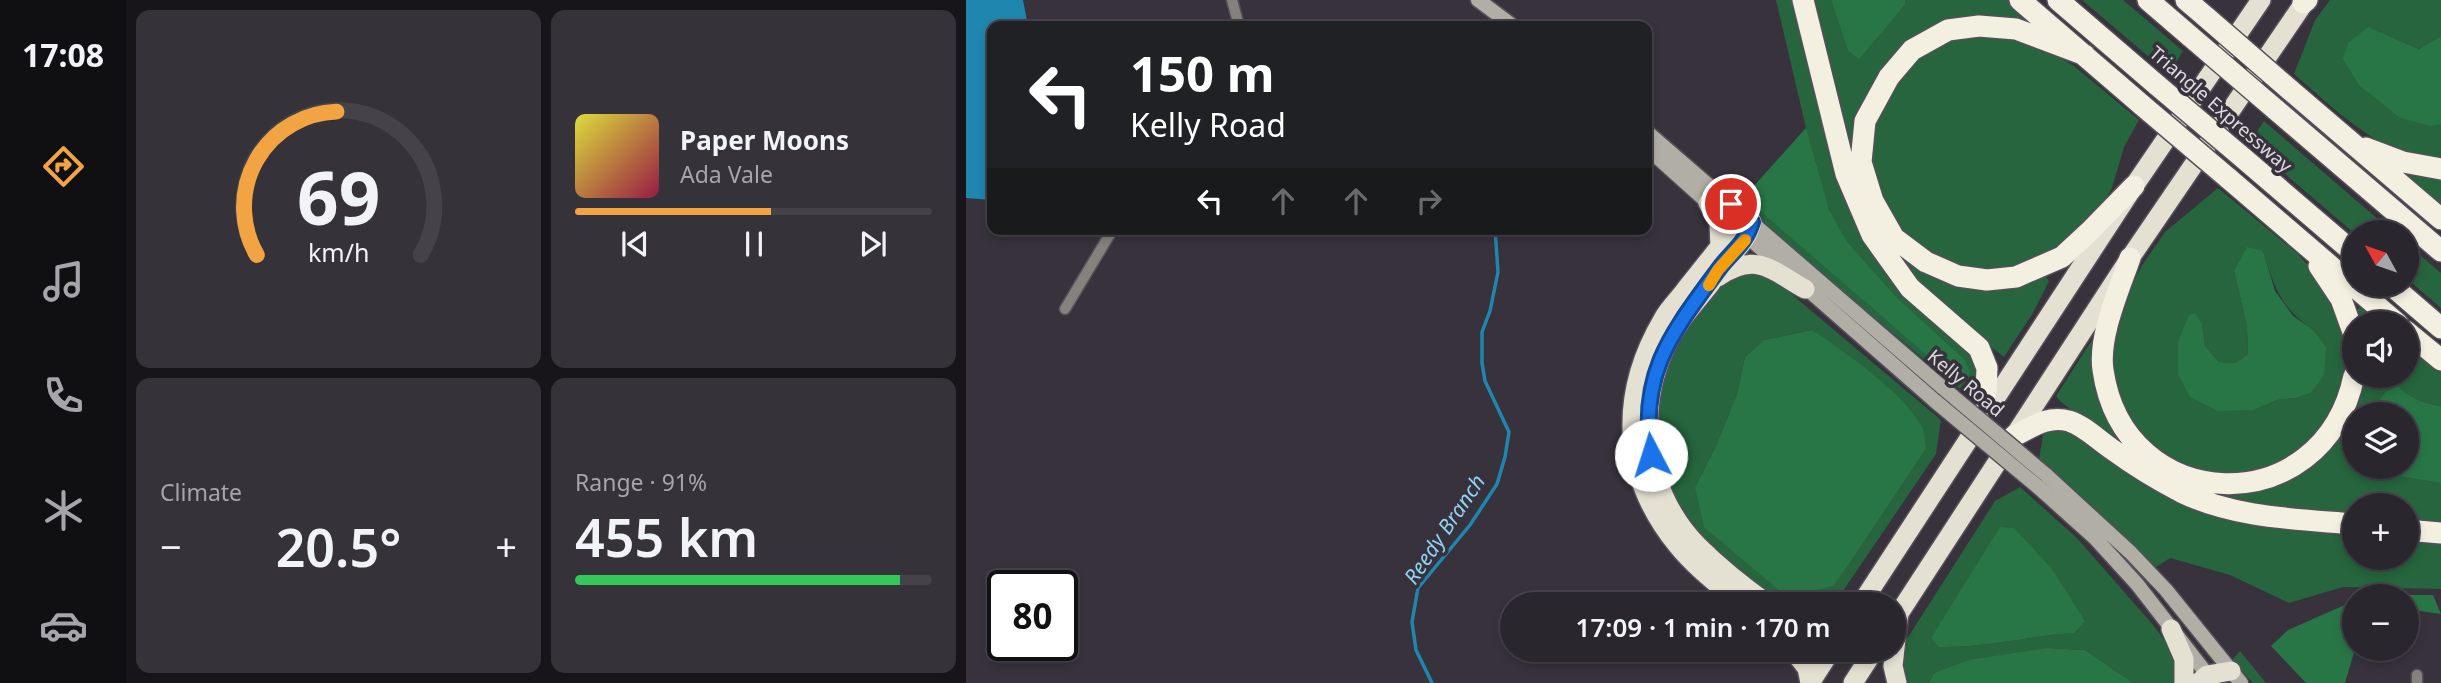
<!DOCTYPE html>
<html lang="en">
<head>
<meta charset="utf-8">
<style>
	body { margin:0; font-family:"Noto Sans",sans-serif; background:#353239; color:#f1f3f6; height:100vh; display:flex; flex-direction:column; font-size:26px; white-space:nowrap }
	* { box-sizing:border-box; margin:0 }
	p { font-size:23px; color:#a5a5aa }
	.icon { flex:none; width:38px; height:38px; fill:none; stroke:currentColor; stroke-width:2; stroke-linecap:round; stroke-linejoin:round }
	.map { position:relative; flex:1; overflow:hidden }
	.side { display:flex; flex-direction:column; gap:10px; padding:10px; background:#171519; width:840px }
	.side>* { flex:none }
	.guide { position:absolute; left:21px; top:21px; width:665px; height:214px; border-radius:14px; box-shadow:0 4px 10px #0003,0 0 0 2px #454349; background:#202124; color:#fff; overflow:hidden }
	.needle { width:46px; rotate:310deg }
	.buttons { position:absolute; left:1376px; top:220px; display:grid; gap:14px }
	.buttons a { display:grid; place-items:center; width:77px; height:77px; border-radius:50%; background:#29262d; box-shadow:0 4px 10px #0003,0 0 0 2px #454349; font-size:35px }
	.speed { position:absolute; left:21px; top:570px; display:flex; gap:14px; font-size:35px; font-weight:700; text-align:center }
	.speed>* { display:grid; place-content:center; width:91px; height:91px; border-radius:50%; background:#29262d; box-shadow:0 4px 10px #0003,0 0 0 2px #454349; line-height:1 }
	.speed .limit { border:4px solid #111; border-radius:10px; background:#fff; color:#111 }
	.pin { position:absolute; display:grid; place-items:center; width:60px; height:60px; color:#fff; margin:-30px; border:4px solid #fff; border-radius:50%; box-shadow:0 2px 7px #0007 }
	.me { position:absolute; width:77px; margin:-38px; rotate:355deg; stroke-linejoin:round; filter:drop-shadow(0 0 5px #0008) }
	.turn { display:flex; align-items:center; gap:24px; height:147px; padding:0 28px; font-size:32px }
	.turn .icon { width:91px; height:91px; stroke-width:2.5 }
	.turn b { display:block; font-size:49px; line-height:60px }
	.lanes { display:flex; align-items:center; height:66px; padding:0 28px; background:#0003; justify-content:center; gap:35px; direction:ltr }
	.lanes .off { opacity:.35 }
	.big { font-size:52px; font-weight:600; line-height:1.1 }
	.side .tile { flex:1; display:flex; flex-direction:column; justify-content:center; gap:10px; min-width:0; padding:0 24px; border-radius:14px; background:#353239 }
	.side .dial { align-items:center; gap:0 }
	.dial svg { height:182px; overflow:visible; fill:none; stroke:#454349; stroke-width:7; stroke-linecap:round; text-anchor:middle }
	.dial text { fill:#f1f3f6; stroke:none }
	.song { display:flex; align-items:center; gap:21px }
	.cover { width:84px; height:84px; border-radius:10px; background:linear-gradient(135deg,hsl(60 70% 55%),hsl(340 70% 35%)) }
	.played { height:7px; border-radius:4px; background:linear-gradient(90deg,#f3a442 55%,#454349 55%) }
	.keys { display:flex; justify-content:space-around; direction:ltr }
	.heat { display:flex; justify-content:space-between; align-items:center; font-size:38px; direction:ltr }
	.charge { height:10px; border-radius:5px; background:linear-gradient(90deg,#34c759 91%,#454349 0) }
	.side .tiles { flex:1; display:grid; gap:10px; grid-template-columns:repeat(2,1fr) }
	.trip { position:absolute; left:534px; top:592px; width:406px; height:70px; border-radius:35px; background:#29262d; box-shadow:0 4px 10px #0003,0 0 0 2px #454349; font-weight:600; line-height:70px; text-align:center }
	main { display:flex; flex:1; min-height:0 }
	.dock { display:flex; flex-direction:column; width:126px; justify-content:space-around; align-items:center; background:#100f12; color:#a5a5aa }
	.dock .icon { width:49px; height:49px }
	.dock .on { color:#f3a442 }
	.dock b { font-size:32px; color:#f1f3f6 }
	.map>svg:first-child { display:block }
	.green { fill:#26653d; fill-rule:evenodd }
	.forest { fill:#287646 }
	.water { fill:#1f86af }
	.lines { fill:none; stroke-linecap:round; stroke-linejoin:round }
	.stream { stroke:#1f86af; stroke-width:3.5 }
	.minor-casing { stroke:#55505a; stroke-width:13 }
	.secondary-casing { stroke:#55505a; stroke-width:17 }
	.trunk-casing { stroke:#55505a; stroke-width:22 }
	.motorway-casing { stroke:#55505a; stroke-width:24 }
	.minor { stroke:#84827d; stroke-width:10 }
	.secondary { stroke:#b1aea5; stroke-width:14 }
	.trunk { stroke:#e4e0d2; stroke-width:19 }
	.motorway { stroke:#f3efe1; stroke-width:21 }
	.secondary-bridge-casing { stroke:#55505a; stroke-width:17; stroke-linecap:butt }
	.motorway-bridge-casing { stroke:#55505a; stroke-width:24; stroke-linecap:butt }
	.secondary-bridge { stroke:#b1aea5; stroke-width:14 }
	.motorway-bridge { stroke:#f3efe1; stroke-width:21 }
	.route-casing { stroke:#114b97; stroke-width:18 }
	.route { stroke:#1a73e8; stroke-width:12 }
	.slow { stroke:#f59e0b; stroke-width:12 }
	.labels { text-anchor:middle; dominant-baseline:central; stroke-width:7; stroke-linejoin:round; paint-order:stroke }
	.street-label { font-size:19px; fill:#ddd9e0; stroke:#37323c }
	.water-label { font-size:21px; font-style:italic; fill:#8ed2f4; stroke:#37323c }
</style>
</head>
<body>
<main>
<nav class="dock">
<b>17:08</b>
<svg class="icon on" aria-label="directions" viewBox="0 0 24 24"><path d="M12 3l9 9-9 9-9-9zM9 14v-3h6M13 9l2 2-2 2"/></svg>
<svg class="icon" aria-label="music" viewBox="0 0 24 24"><path d="M9 18V5l10-2v13"/><circle cx="6" cy="18" r="3"/><circle cx="16" cy="16" r="3"/></svg>
<svg class="icon" aria-label="phone" viewBox="0 0 24 24"><path d="M5 4h4l2 5-3 2q2 4 5 5l2-3 5 2v4C11 20 4 13 5 4z"/></svg>
<svg class="icon" aria-label="climate" viewBox="0 0 24 24"><path d="M12 3v18M4 7l16 10M4 17L20 7"/></svg>
<svg class="icon" aria-label="car" viewBox="0 0 24 24"><path d="M5 17H2v-5l4-1 3-4h7l3 4 3 1v5h-3M9 17h6M6 11h13"/><circle cx="7" cy="17" r="2"/><circle cx="17" cy="17" r="2"/></svg>
</nav>
<section class="side">
<div class="tiles">
<div class="tile dial"><svg viewBox="0 0 100 80">
<path d="M14 69A42 42 0 1 1 86 69"/>
<path d="M14 69A42 42 0 0 1 49 6" stroke="#f3a442"/>
<text x="50" y="56" font-size="32" font-weight="700">69</text>
<text x="50" y="72" font-size="11">km/h</text>
</svg></div>
<div class="tile">
<div class="song"><i class="cover"></i><div><b>Paper Moons</b><p>Ada Vale</p></div></div>
<div class="played"></div>
<div class="keys"><svg class="icon" aria-label="previous" viewBox="0 0 24 24"><path d="M18 5L8 12l10 7zM5 5v14"/></svg><svg class="icon" aria-label="pause" viewBox="0 0 24 24"><path d="M8 5v14M16 5v14"/></svg><svg class="icon" aria-label="next" viewBox="0 0 24 24"><path d="M6 5l10 7-10 7zM19 5v14"/></svg></div>
</div>
<div class="tile"><p>Climate</p>
<div class="heat"><a>−</a><b class="big">20.5°</b><a>+</a></div>
</div>
<div class="tile"><p>Range · 91%</p><b class="big">455 km</b><div class="charge"></div></div>
</div>
</section>
<div class="map">
<svg width="1475" height="683" viewBox="0 0 1475 683">
	<rect width="100%" height="100%" fill="#37323c"/>
	<path class="green" d="M810 0H830L877 187 1006 352 1014 369 1010 386 995 390 772 204 840 128Z
		M845 0H865L882 51 892 58 939 5V0H1044L1070 22 1066 27 1025 19 927 60 885 171Z
		M1116 0H1157L1217 51 1203 74Z
		M1364 0H1475V36L1453 49 1402 27 1465 126 1475 125V162C1460 158 1442 155 1428 149 1390 131 1359 101 1328 74L1349 20Z
		M1023 32 1075 47 1108 66 1173 120 1158 147 1146 188 1138 202 1119 227 1077 262 1022 274 963 258 919 215 903 161 905 130 916 100 961 49 987 38Z
		M1298 121 1428 233H1388L1283 143Z
		M1436 169 1475 175V210L1432 173Z
		M1252 188 1332 254 1357 282 1376 315 1383 346 1382 378 1374 407 1334 455 1276 478 1213 468 1167 432 1142 372 1155 305 1177 264 1199 232ZM1297 251C1308 286 1314 307 1346 329L1358 374 1345 393 1330 398 1311 400 1288 410 1212 342 1230 313 1236 324 1239 346 1253 362 1269 363 1282 354 1281 327 1268 271Z
		M1440 243 1475 273V308L1440 278Z
		M932 250 1041 287 1079 276 1083 281 1067 313 1038 357 970 304 927 254Z
		M793 270 811 282 975 420 970 454 875 594 863 604H815L802 596 738 543 715 514 699 483 691 446V411L697 376 710 345 737 305 757 282ZM846 330 960 449 884 563 867 585 838 593 729 487 750 446 771 394 779 357 798 340Z
		M1394 307 1418 324H1393L1389 312Z
		M1126 340 1129 343 1170 454 1167 457 1095 402 1090 396Z
		M1440 340 1475 370V406C1457 403 1445 399 1432 386L1419 392 1403 415H1388V467L1475 483V525L1440 521V506H1388V517L1359 515 1246 496 1247 491 1266 492 1378 427 1390 401 1395 376H1440Z
		M1102 428 1177 479 1388 532V558H1440V536L1475 540V589L1377 587 1323 603 1264 575 1204 558 1187 569 1111 492 1073 459 1078 430Z
		M1054 487 1110 537 1188 626 1212 660 1210 683H1167L1119 650 1081 648 968 673 963 683H941L935 666 937 645 1029 501ZM1118 621 1108 633C1063 636 1019 648 973 647Z
		M1274 651 1300 683H1287L1266 660Z"/>
	<path class="forest" d="M865 0H939V5L893 59 882 51Z
		M1402 27 1453 49 1475 36V125L1465 126 1434 118 1393 85 1377 59 1382 43Z
		M840 128 863 210 881 242 930 297 999 360 1004 372 1000 383 992 382 778 197Z
		M1281 247 1297 251 1309 291 1327 316 1346 329 1360 347 1358 375 1345 393 1330 398 1311 400 1288 410 1252 411 1224 397 1212 374V342L1223 315 1230 313 1236 324 1239 346 1253 362 1269 363 1282 354 1281 327 1268 271Z
		M846 330C879 352 938 393 956 427 959 434 959 442 960 449L884 563 867 586 838 593 813 590 738 527 729 487 750 446 771 394 779 357 798 340Z
		M1432 386C1445 399 1457 403 1475 406V483L1398 470 1396 467H1440V415H1403L1419 392Z
		M1034 527 1048 528 1086 569 1119 621 1108 633C1063 636 1019 648 973 647L965 638Z
		M1404 595H1467L1475 614 1440 609V597H1399Z
		M1388 601 1389 649 1379 683H1340L1305 646 1322 630Z
		M1081 648 1119 650 1167 683H963L968 673 1003 660Z"/>
	<path class="water" d="M0 0H57L62 26H26V200L0 198Z"/>
	<g class="lines">
		<path class="stream" d="M526 26V16
			M466 683 450 650 446 622 452 588 504 525 531 484 539 457 543 432 519 381 516 363V332L524 311 532 272 529 229"/>
		<g class="minor-casing">
			<path id="minor" d="M266 0 273 26
				M99 309 147 229
				M1451 675V683"/>
		</g>
		<g class="secondary-casing">
			<path id="secondary" d="M512 0 547 26
				M681 132 977 388
				M681 148 749 209
				M775 231 969 401
				M1079 474 1165 553 1200 590 1275 683
				M1071 486 1129 538 1171 584 1247 682"/>
		</g>
		<g class="trunk-casing">
			<path id="trunk" d="M742 203 753 223 754 247
				M752 277C790 251 805 270 839 289
				M775 604C754 586 730 568 712 546 655 477 652 395 697 319 703 308 713 299 720 289 737 268 753 247 770 227L786 222C780 245 766 252 753 270 749 274 748 279 745 283 735 296 724 308 715 321 666 390 673 486 732 546 753 567 778 587 802 604
				M895 604 1168 186 1295 0
				M928 621 1164 258 1340 0
				M1205 629 1218 659V683
				M826 649 841 668 844 683
				M844 683 866 649
				M887 683 909 649
				M931 683 927 666 933 613
				M1232 683 1241 675 1265 671"/>
		</g>
		<g class="motorway-casing">
			<path id="motorway" d="M837 0 880 174 906 235 944 288 1013 348 1021 368 1020 391 1012 425
				M1054 0 1177 106
				M1092 0 1192 86
				M1182 0 1225 37
				M1220 0 1240 17
				M1337 3 1341 0
				M1119 55 1050 29 1013 26 982 30 946 50 923 77 899 121 895 162 907 201 928 238 960 262 992 276 1021 280 1050 277 1096 257 1123 232 1168 186
				M1323 89 1475 219
				M1309 109 1475 251
				M1400 148 1437 162 1475 169
				M1276 157 1388 253
				M1262 178 1432 324
				M1164 258C1153 290 1132 337 1137 370 1158 517 1357 524 1388 376
				M1353 266 1375 299 1388 335
				M1425 285 1475 328
				M1440 331 1475 360
				M1048 436C1066 427 1082 415 1103 421 1119 426 1133 441 1147 450 1169 466 1192 480 1215 492 1268 518 1331 519 1388 524
				M1440 530 1475 533"/>
		</g>
		<use href="#minor" class="minor"/>
		<use href="#secondary" class="secondary"/>
		<use href="#trunk" class="trunk"/>
		<use href="#motorway" class="motorway"/>
		<g class="secondary-bridge-casing">
			<path id="secondary-bridge" d="M977 388 1079 474
				M969 401 1071 486"/>
		</g>
		<g class="motorway-bridge-casing">
			<path id="motorway-bridge" d="M1240 17 1323 89
				M1225 37 1309 109
				M1192 86 1276 157
				M1177 106 1262 178"/>
		</g>
		<use href="#secondary-bridge" class="secondary-bridge"/>
		<use href="#motorway-bridge" class="motorway-bridge"/>
	</g>
	<g class="lines">
		<g class="route-casing">
			<path id="route" d="M685 455C673 372 706 333 752 270 765 252 779 245 786 222L765 204"/>
		</g>
		<use href="#route" class="route"/>
		<path class="slow" d="M743 285 752 270 779 240"/>
	</g>
	<g class="labels">
		<g class="street-label">
			<text transform="translate(1255 109) rotate(41)">Triangle Expressway</text>
			<text transform="translate(1000 383) rotate(40)">Kelly Road</text>
		</g>
		<g class="water-label">
			<text transform="translate(478 529) rotate(-56)">Reedy Branch</text>
		</g>
	</g>
</svg>
<div class="buttons">
<a><svg class="needle" viewBox="-14 -14 28 28"><path d="M0-13l5 13h-10z" fill="#e53935"/><path d="M0 13l5-13h-10z" fill="#a5a5aa"/></svg></a>
<a><svg class="icon" aria-label="sound" viewBox="0 0 24 24"><path d="M4 9h4l5-4v14l-5-4H4zM17 9q2 3 0 6"/></svg></a>
<a><svg class="icon" aria-label="layers" viewBox="0 0 24 24"><path d="M12 4l9 5-9 5-9-5zM3 14l9 5 9-5"/></svg></a>
<a>+</a>
<a>−</a>
</div>
<div class="speed"><div class="limit">80</div></div>
<div class="pin" style="left:765px;top:204px;background:#d93025"><svg class="icon" aria-label="arrive" viewBox="0 0 24 24"><path d="M6 21V4h12l-3 4 3 4H6"/></svg></div>
<svg class="me" style="left:685px;top:455px" viewBox="-20 -20 40 40"><circle r="19" fill="#fff"/><path d="M0-13L10 11 0 6-10 11z" fill="#1a73e8"/></svg>
<div class="trip">17:09 · 1 min · 170 m</div>
<div class="guide">
<div class="turn"><svg class="icon" aria-label="left" viewBox="0 0 24 24"><path d="M17 20v-9H6M10 6l-5 5 5 5"/></svg><div><b>150 m</b>Kelly Road</div></div>
<div class="lanes"><svg class="icon" aria-label="left" viewBox="0 0 24 24"><path d="M17 20v-9H6M10 6l-5 5 5 5"/></svg><svg class="icon off" aria-label="ahead" viewBox="0 0 24 24"><path d="M12 20V5M6 11l6-6 6 6"/></svg><svg class="icon off" aria-label="ahead" viewBox="0 0 24 24"><path d="M12 20V5M6 11l6-6 6 6"/></svg><svg class="icon off" aria-label="right" viewBox="0 0 24 24"><path d="M7 20v-9h11M14 6l5 5-5 5"/></svg></div>
</div>
</div>
</main>
</body>
</html>
